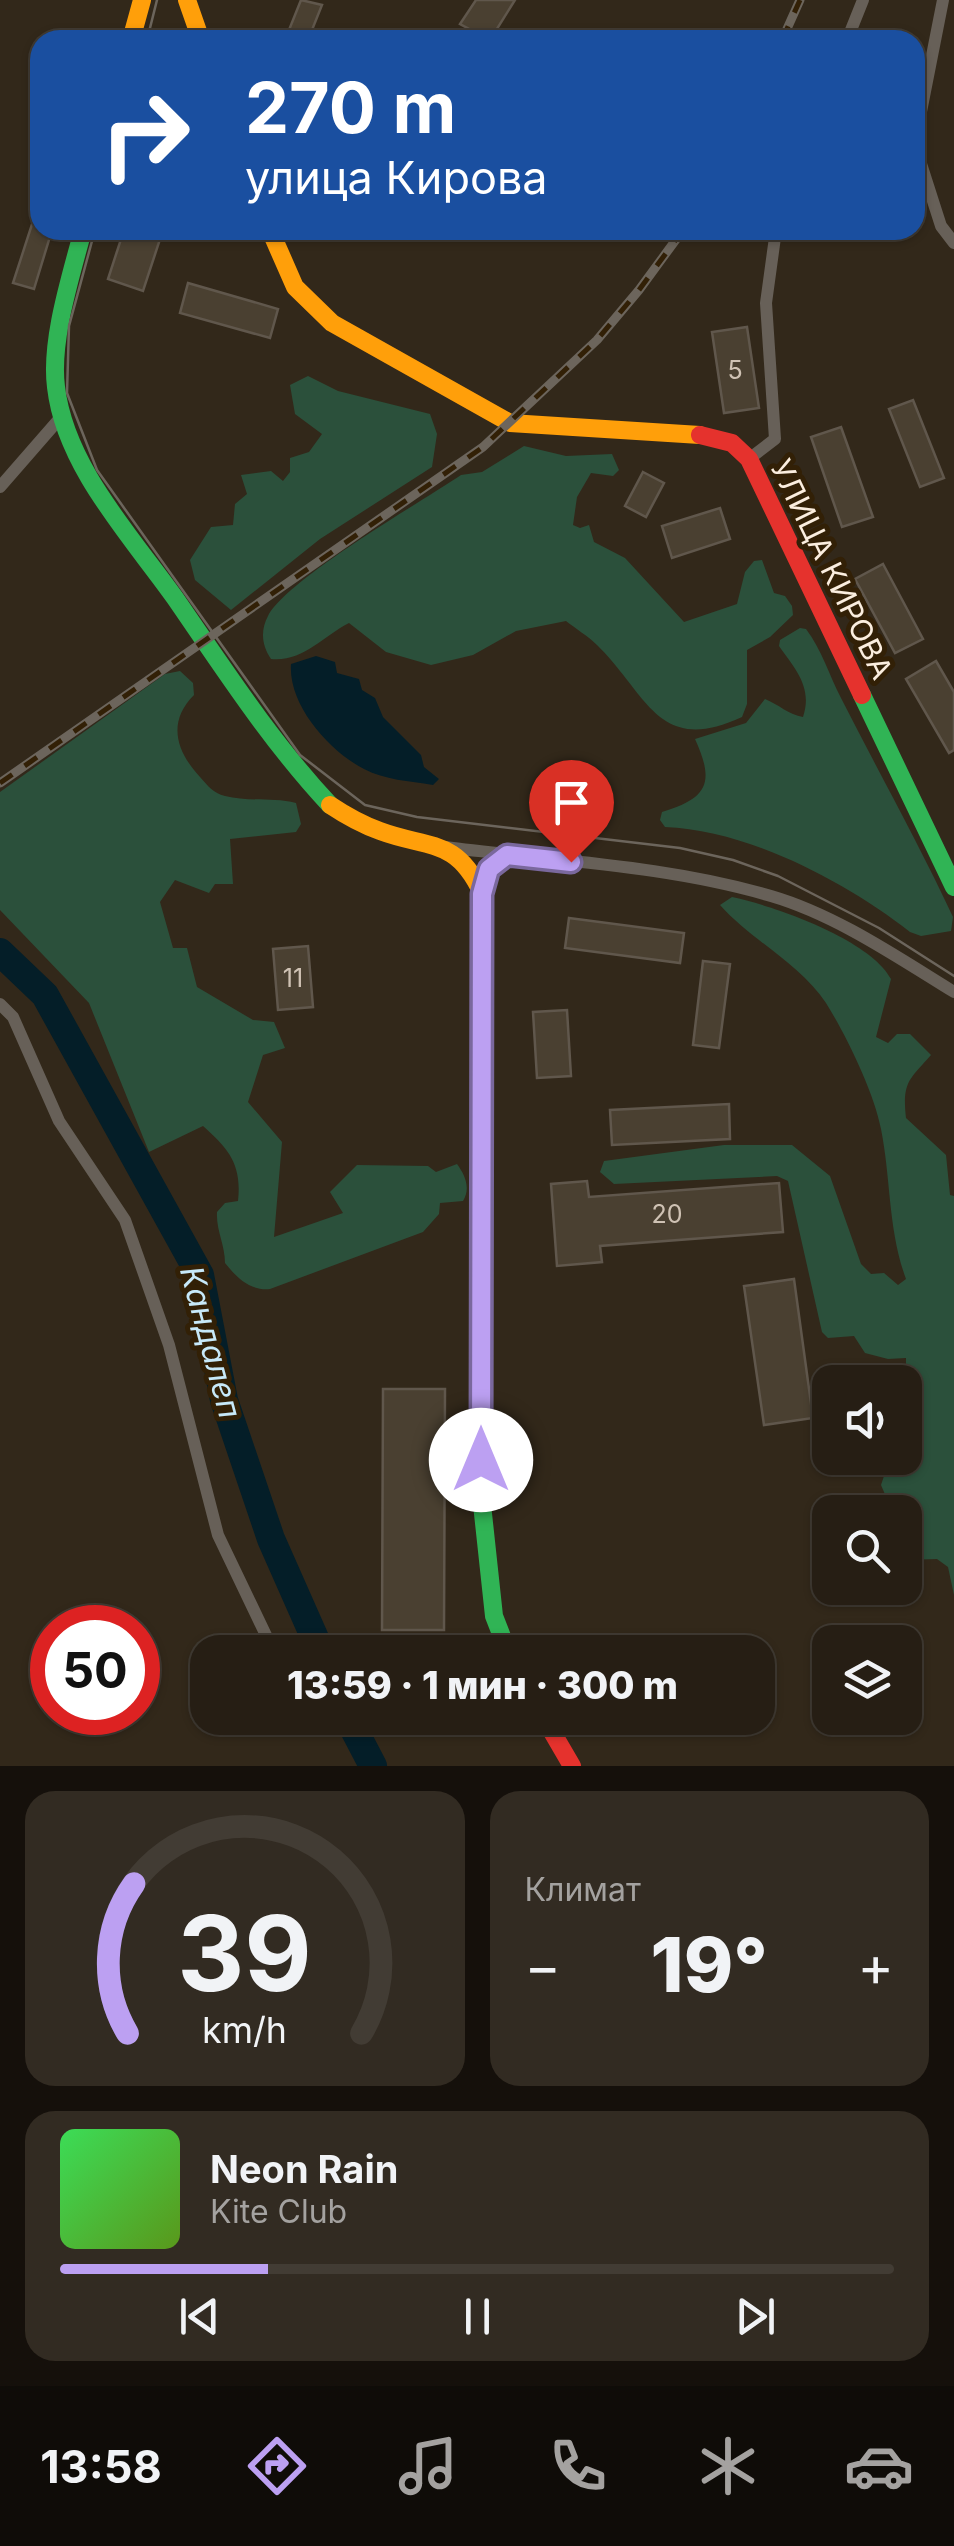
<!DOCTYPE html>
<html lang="ru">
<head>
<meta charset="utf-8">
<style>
	body { margin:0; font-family:Inter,sans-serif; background:#322b22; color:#f1f3f6; height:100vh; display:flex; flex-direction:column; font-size:38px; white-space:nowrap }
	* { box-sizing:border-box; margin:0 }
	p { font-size:32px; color:#a4a2a0 }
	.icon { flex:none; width:55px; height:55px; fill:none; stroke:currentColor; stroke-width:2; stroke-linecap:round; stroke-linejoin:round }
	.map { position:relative; height:1766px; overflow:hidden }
	.panel { display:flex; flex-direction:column; gap:25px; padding:25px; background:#15100b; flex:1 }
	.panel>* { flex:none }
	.top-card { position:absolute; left:30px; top:30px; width:895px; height:210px; border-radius:30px; box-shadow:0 2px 8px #0004,0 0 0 2px #423c34; background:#1a4fa0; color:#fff; overflow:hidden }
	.tools { position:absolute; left:812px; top:1365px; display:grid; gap:20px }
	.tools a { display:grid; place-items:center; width:110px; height:110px; border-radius:20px; background:#261e14; box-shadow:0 2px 8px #0004,0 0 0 2px #423c34; font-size:50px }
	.speed { position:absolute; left:30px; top:1605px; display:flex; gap:20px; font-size:50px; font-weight:700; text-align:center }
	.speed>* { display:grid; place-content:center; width:130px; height:130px; border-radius:50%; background:#261e14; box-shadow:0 2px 8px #0004,0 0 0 2px #423c34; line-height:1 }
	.speed .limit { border:15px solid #d22; background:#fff; color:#111 }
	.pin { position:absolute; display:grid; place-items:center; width:85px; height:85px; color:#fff; margin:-102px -42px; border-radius:50% 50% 50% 0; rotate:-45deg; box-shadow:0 0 10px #0007 }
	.pin .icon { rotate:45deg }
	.me { position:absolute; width:110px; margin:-55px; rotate:0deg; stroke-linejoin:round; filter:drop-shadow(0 0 8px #0008) }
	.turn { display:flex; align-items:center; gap:35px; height:210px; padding:0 50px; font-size:45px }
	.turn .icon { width:130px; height:130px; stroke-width:2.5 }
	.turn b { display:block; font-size:70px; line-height:85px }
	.big { font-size:75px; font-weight:800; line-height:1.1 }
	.panel .card { flex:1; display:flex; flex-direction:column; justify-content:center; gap:15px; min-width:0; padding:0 35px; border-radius:30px; background:#322b22 }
	.panel .dial { align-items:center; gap:0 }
	.dial svg { height:260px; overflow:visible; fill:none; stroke:#423c34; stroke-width:7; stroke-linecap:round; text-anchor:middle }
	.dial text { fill:#f1f3f6; stroke:none }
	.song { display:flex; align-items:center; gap:30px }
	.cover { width:120px; height:120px; border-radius:15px; background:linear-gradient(135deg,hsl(130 70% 55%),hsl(90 70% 35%)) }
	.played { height:10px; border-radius:5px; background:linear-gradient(90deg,#bca0f2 25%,#423c34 25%) }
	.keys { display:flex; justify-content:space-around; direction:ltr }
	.heat { display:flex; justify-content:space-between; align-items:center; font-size:55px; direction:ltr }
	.panel .tiles { flex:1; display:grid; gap:25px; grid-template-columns:1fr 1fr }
	.card:last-child { grid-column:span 2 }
	.trip { position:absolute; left:190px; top:1635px; width:585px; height:100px; border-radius:30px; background:#261e14; box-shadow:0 2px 8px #0004,0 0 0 2px #423c34; font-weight:800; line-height:100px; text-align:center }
	.dock { display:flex; height:160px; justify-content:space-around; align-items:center; background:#0f0c08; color:#a4a2a0 }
	.dock .icon { width:70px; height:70px }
	.dock .on { color:#bca0f2 }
	.dock b { font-size:45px; color:#f1f3f6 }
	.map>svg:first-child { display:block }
	.green { fill:#2b503b }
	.water { fill:#041e28 }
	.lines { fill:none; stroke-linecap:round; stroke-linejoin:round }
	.river { stroke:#041e28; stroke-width:28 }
	.building { fill:#4a4031; stroke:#60574c; stroke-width:2.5 }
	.street { stroke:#676058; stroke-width:12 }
	.fast { stroke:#30b455; stroke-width:18 }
	.slow { stroke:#ff9f0a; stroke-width:18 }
	.jam { stroke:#e5322d; stroke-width:18 }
	.tram { stroke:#6c655c; stroke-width:2.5 }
	.rail-casing { stroke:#6c655c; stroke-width:9 }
	.rail { stroke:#322006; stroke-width:5; stroke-dasharray:15; stroke-linecap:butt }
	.route-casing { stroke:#7a689d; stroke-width:25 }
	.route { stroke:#bca0f2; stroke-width:18 }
	.labels { text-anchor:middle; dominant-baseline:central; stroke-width:10; stroke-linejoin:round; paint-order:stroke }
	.number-label { font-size:25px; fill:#cfc2b4 }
	.street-label { font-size:30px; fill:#fbeedf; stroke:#322006 }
	.water-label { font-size:32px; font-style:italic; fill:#c7e9f9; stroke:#322006 }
</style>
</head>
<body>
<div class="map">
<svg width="954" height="1766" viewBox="0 0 954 1766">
	<rect width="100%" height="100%" fill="#32281a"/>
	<path class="green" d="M308 376 338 391 430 414 437 434 432 467 320 539 231 610 195 580 190 560 211 527 233 525 235 504 247 494 241 475 271 471 283 481 290 472V458L309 452 322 434 295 414 290 385Z
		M524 446 566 456 612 454 619 470 613 476 591 473 577 497 573 525 580 528 589 525 594 542 625 558 684 622 737 604 745 572 754 561 762 560 774 593 785 596 792 606 793 615 770 637 747 650V704L742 717C658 756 648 695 597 645 588 636 576 629 566 621L516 631 473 655 431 665 386 652 349 623C322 637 303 662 271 659 262 646 260 631 268 616 287 579 421 502 461 475L482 472Z
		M800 628 806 629C822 650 829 675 841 698 878 771 918 842 953 917L951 931 921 936 910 932C846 882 748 830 665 827L660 820 662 812C708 798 715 783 695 739L746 723 765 699C778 704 789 715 803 717 813 687 795 669 779 646L780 640Z
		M180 671 193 683 194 695C167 722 176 751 200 777 208 786 213 793 225 796 247 802 273 797 296 803L301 824 296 832 230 839 233 884H215L209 893 175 880 160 902 173 948H187L197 987 253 1020 274 1022 285 1048 263 1055 248 1102 282 1142 274 1237 343 1213 330 1192 357 1165 428 1166 436 1172 457 1164C465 1175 471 1188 463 1201L440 1203 439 1214 423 1232 270 1289C250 1291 237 1278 225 1263 225 1244 216 1231 217 1212L225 1203 238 1201C242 1165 229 1149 203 1126L149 1152 89 1003 0 910V792L165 674Z
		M732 897C775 906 871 940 891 979L876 1037 888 1043 897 1034H910L931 1055C909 1080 902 1082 906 1118L946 1155 950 1195 954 1196V1595L948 1567 937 1559 905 1560V1512H880L887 1499 881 1485 890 1458H905L906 1358 888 1359 865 1353 854 1336 828 1338 822 1332 788 1181 777 1176 614 1184 600 1172 604 1161 724 1145H792L830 1176 861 1264 871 1274 884 1273 898 1285 906 1279C888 1230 891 1179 881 1129 874 1092 846 1035 826 1003 799 963 751 940 720 905Z"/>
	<path class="water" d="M316 656 335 662 337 673 359 679 362 690 375 698 383 717 421 755 424 767 439 779 433 785C409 781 385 780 364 769 329 751 288 705 291 664Z"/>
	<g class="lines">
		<path class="river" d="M0 952 45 995 200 1275 224 1400 271 1539 321 1652
			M348 1718 373 1766"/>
	</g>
	<path class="building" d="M301 0 322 5 308 40H285Z
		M476 0H515L490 40 460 24Z
		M34 218 40 220V230H52L34 289 13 283Z
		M124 230H163L143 291 108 279Z
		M188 283 278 309 270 338 180 313Z
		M747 327 759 408 724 413 712 332Z
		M913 400 944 478 920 487 889 409Z
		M841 427 873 517 842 527 811 437Z
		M643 472 664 483 646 517 625 506Z
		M720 508 730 539 672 558 662 526Z
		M883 564 923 639 895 653 855 579Z
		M936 661 954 692V750L949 753 906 679Z
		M569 918 684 933 680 963 565 948Z
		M308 946 313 1007 278 1010 273 949Z
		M703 961 730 964 719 1048 693 1045Z
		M567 1010 571 1076 537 1078 533 1012Z
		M729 1104 730 1139 612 1145 610 1110Z
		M587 1181 589 1197 779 1183 783 1232 600 1246 602 1262 557 1266 551 1184Z
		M794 1279 813 1418 764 1425 744 1286Z
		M383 1389H445L444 1630H382Z"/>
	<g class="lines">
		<path class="street" d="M847 40 863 0
			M915 142 943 0
			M915 145 941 226 954 243
			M749 459 775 439 766 303 776 230
			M0 487 61 417
			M445 847C553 861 666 865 771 896 836 915 897 957 954 992
			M482 892 489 869 507 855
			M0 1004 13 1017 59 1121 125 1220 169 1345 218 1535 274 1652
			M475 1652 506 1649"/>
		<path class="fast" d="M83 230C71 276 50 340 56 387 65 466 131 536 175 598 224 669 271 742 330 805
			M862 695 954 887
			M482 1045 481 1495 494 1616 508 1652"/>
		<path class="slow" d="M187 0 201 40
			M131 40 142 0
			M270 230 295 287 332 323 510 423 700 435
			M330 805C345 815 363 825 380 831 428 849 456 837 482 893V1045"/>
		<path class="jam" d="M700 435 732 443 749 459 862 695
			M544 1718 572 1766"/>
		<path class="tram" d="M147 40 157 0
			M95 230 69 326 67 393 97 470 300 755 365 805 417 817 680 848 733 860 778 876 879 928 954 976"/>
		<g class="rail-casing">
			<path id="rail" d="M782 40 800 0
				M0 783 483 447 597 340 639 290 683 230"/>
		</g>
		<use href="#rail" class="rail"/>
	</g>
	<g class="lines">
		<g class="route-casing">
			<path id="route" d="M481 1460 482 894 489 869 507 855 571 862"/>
		</g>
		<use href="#route" class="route"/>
	</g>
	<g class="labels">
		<g class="number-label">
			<text x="735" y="370">5</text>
			<text x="293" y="978">11</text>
			<text x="667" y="1214">20</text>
		</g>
		<g class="street-label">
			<text transform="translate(832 569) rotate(64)">УЛИЦА КИРОВА</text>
		</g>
		<g class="water-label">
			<text transform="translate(211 1342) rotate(75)">Кандалеп</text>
		</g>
	</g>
</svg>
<div class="tools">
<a><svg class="icon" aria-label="sound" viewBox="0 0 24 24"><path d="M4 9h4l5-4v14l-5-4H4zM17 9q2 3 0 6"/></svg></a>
<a><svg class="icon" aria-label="search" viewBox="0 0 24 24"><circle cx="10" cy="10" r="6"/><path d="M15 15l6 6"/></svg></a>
<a><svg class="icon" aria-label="layers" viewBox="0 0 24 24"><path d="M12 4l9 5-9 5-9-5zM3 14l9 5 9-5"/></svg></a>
</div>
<div class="speed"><div class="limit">50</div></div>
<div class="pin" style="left:571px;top:862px;background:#d93025"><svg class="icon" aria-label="arrive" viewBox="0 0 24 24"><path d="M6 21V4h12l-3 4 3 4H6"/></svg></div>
<svg class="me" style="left:481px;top:1460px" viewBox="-20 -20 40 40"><circle r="19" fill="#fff"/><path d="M0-13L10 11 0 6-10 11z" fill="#bca0f2"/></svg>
<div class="trip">13:59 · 1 мин · 300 m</div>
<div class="top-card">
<div class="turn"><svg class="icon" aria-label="right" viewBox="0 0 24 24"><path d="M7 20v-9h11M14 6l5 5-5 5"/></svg><div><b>270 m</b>улица Кирова</div></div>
</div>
</div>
<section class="panel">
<div class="tiles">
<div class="card dial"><svg viewBox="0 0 100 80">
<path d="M14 69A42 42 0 1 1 86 69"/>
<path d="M14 69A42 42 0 0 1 16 23" stroke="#bca0f2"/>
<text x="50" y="56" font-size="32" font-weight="700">39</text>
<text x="50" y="72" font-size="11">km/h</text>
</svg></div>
<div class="card"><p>Климат</p>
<div class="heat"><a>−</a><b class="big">19°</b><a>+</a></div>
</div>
<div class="card">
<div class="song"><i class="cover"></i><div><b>Neon Rain</b><p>Kite Club</p></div></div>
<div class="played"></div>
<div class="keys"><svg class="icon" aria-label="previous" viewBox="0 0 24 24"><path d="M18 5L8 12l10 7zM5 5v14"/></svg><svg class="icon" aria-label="pause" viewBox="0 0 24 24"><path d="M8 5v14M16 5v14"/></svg><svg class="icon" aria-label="next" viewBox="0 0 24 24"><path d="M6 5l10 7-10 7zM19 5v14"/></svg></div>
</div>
</div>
</section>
<nav class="dock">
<b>13:58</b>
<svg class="icon on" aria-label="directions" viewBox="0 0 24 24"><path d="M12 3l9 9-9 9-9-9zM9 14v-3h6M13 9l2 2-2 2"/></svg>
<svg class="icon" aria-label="music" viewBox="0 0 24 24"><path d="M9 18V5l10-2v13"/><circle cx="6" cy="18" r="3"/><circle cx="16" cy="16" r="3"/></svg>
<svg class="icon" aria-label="phone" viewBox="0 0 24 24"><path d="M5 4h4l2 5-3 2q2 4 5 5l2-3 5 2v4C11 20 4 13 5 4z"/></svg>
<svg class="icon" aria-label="climate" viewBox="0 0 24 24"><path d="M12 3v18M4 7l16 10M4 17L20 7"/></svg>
<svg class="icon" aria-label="car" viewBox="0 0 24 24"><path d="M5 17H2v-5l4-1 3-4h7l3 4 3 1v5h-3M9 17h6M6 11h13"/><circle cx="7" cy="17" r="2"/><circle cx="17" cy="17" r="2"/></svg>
</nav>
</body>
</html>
